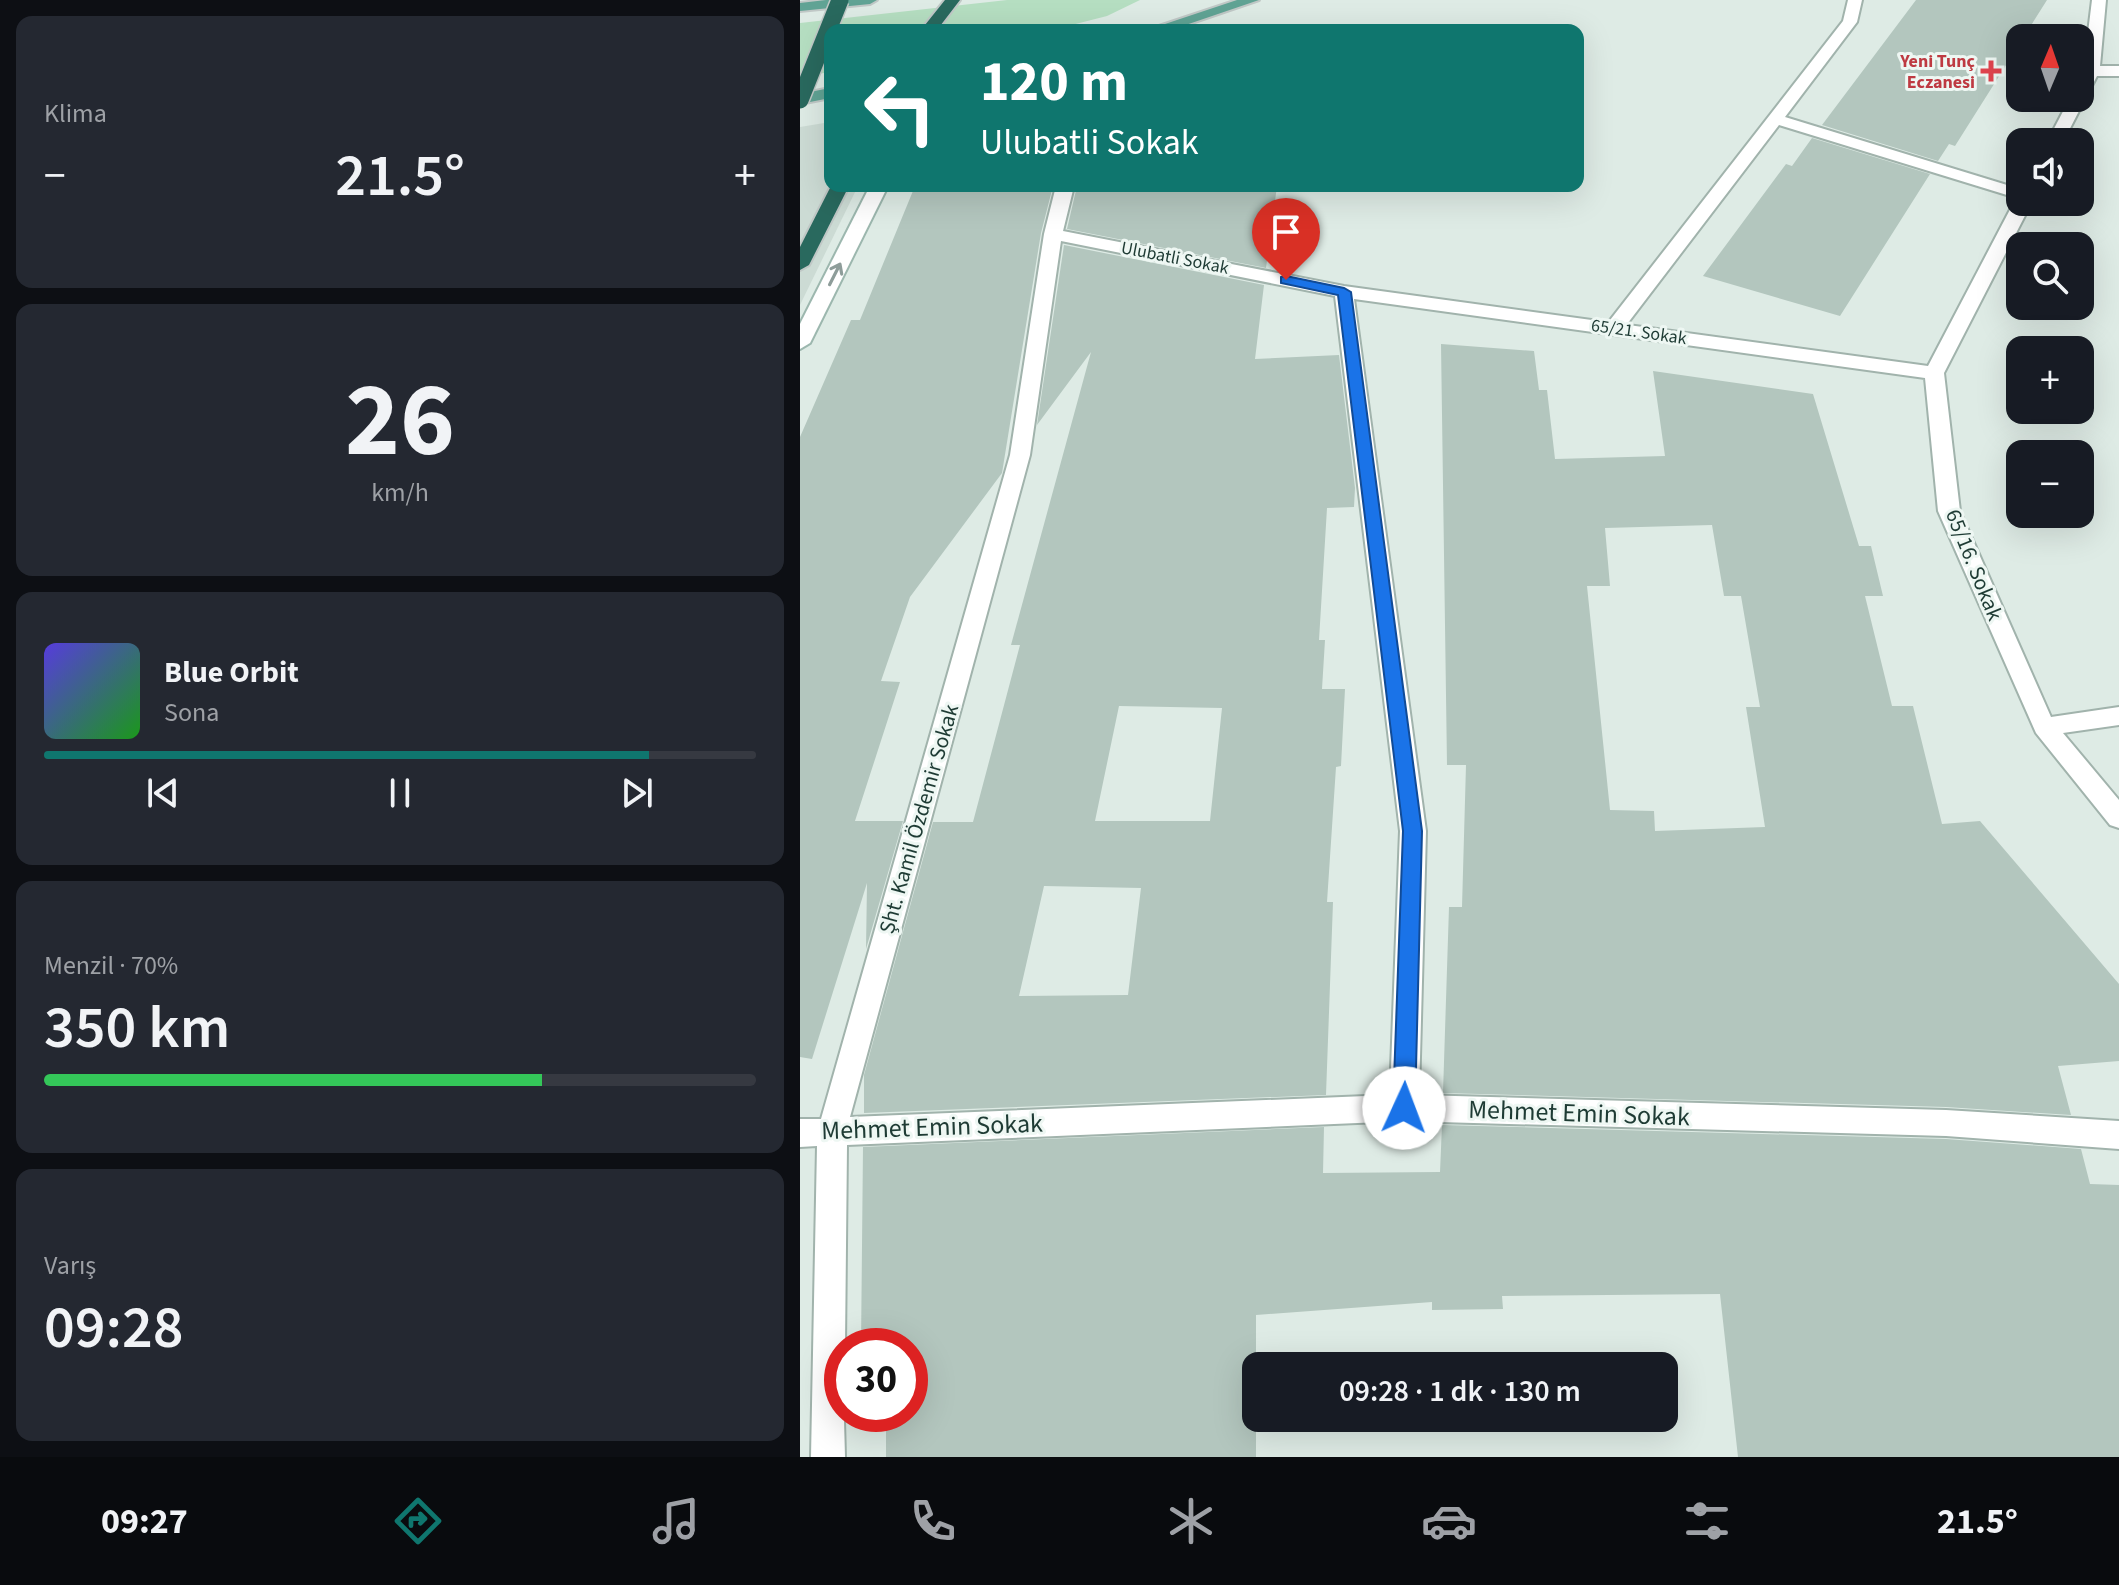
<!DOCTYPE html>
<html lang="tr">
<head>
<meta charset="utf-8">
<style>
	body { margin:0; font-family:"Source Sans 3",sans-serif; background:#242831; color:#f1f3f6; height:100vh; display:flex; flex-direction:column; font-size:30px; white-space:nowrap }
	* { box-sizing:border-box; margin:0 }
	p { font-size:26px; color:#9ea1a6 }
	.icon { flex:none; width:44px; height:44px; fill:none; stroke:currentColor; stroke-width:2; stroke-linecap:round; stroke-linejoin:round }
	.map { position:relative; flex:1; overflow:hidden }
	.details { display:flex; flex-direction:column; gap:16px; padding:16px; background:#0d0f14; width:800px }
	.details>* { flex:none }
	.top-card { position:absolute; left:24px; top:24px; width:760px; height:168px; border-radius:16px; box-shadow:0 8px 32px #0002; background:#0f766e; color:#fff; overflow:hidden }
	.needle { width:52px; rotate:2deg }
	.fabs { position:absolute; left:1206px; top:24px; display:grid; gap:16px }
	.fabs a { display:grid; place-items:center; width:88px; height:88px; border-radius:16px; background:#171b24; box-shadow:0 8px 32px #0002; font-size:40px }
	.speed { position:absolute; left:24px; top:1328px; display:flex; gap:16px; font-size:40px; font-weight:700; text-align:center }
	.speed>* { display:grid; place-content:center; width:104px; height:104px; border-radius:50%; background:#171b24; box-shadow:0 8px 32px #0002; line-height:1 }
	.speed .limit { border:12px solid #d22; background:#fff; color:#111 }
	.pin { position:absolute; display:grid; place-items:center; width:68px; height:68px; color:#fff; margin:-82px -34px; border-radius:50% 50% 50% 0; rotate:-45deg; box-shadow:0 0 8px #0007 }
	.pin .icon { rotate:45deg }
	.me { position:absolute; width:88px; margin:-44px; rotate:2deg; stroke-linejoin:round; filter:drop-shadow(0 0 6px #0008) }
	.turn { display:flex; align-items:center; gap:28px; height:168px; padding:0 24px; font-size:36px }
	.turn .icon { width:104px; height:104px; stroke-width:2.5 }
	.turn b { display:block; font-size:56px; line-height:68px }
	.big { font-size:60px; font-weight:600; line-height:1.1 }
	.details .widget { flex:1; display:flex; flex-direction:column; justify-content:center; gap:12px; min-width:0; padding:0 28px; border-radius:16px; background:#242831 }
	.details .dial { align-items:center; gap:0 }
	.dial b { font-size:104px; line-height:1 }
	.song { display:flex; align-items:center; gap:24px }
	.cover { width:96px; height:96px; border-radius:12px; background:linear-gradient(135deg,hsl(250 70% 55%),hsl(120 70% 35%)) }
	.played { height:8px; border-radius:4px; background:linear-gradient(90deg,#0f766e 85%,#363941 85%) }
	.keys { display:flex; justify-content:space-around; direction:ltr }
	.heat { display:flex; justify-content:space-between; align-items:center; font-size:44px; direction:ltr }
	.charge { height:12px; border-radius:6px; background:linear-gradient(90deg,#34c759 70%,#363941 0) }
	.trip { position:absolute; left:442px; top:1352px; width:436px; height:80px; border-radius:16px; background:#171b24; box-shadow:0 8px 32px #0002; font-weight:600; line-height:80px; text-align:center }
	.tabs { display:flex; height:128px; justify-content:space-around; align-items:center; background:#090b0e; color:#9ea1a6 }
	.tabs .icon { width:56px; height:56px }
	.tabs .current { color:#0f766e }
	.tabs b { font-size:36px; color:#f1f3f6 }
	main { display:flex; flex:1; min-height:0 }
	.map>svg:first-child { display:block }
	.built { fill:#ccdbd4 }
	.green { fill:#b5dec1 }
	.building { fill:#b3c6be; fill-rule:evenodd }
	.lines { fill:none; stroke-linecap:round; stroke-linejoin:round }
	.service-casing { stroke:#a1b3ac; stroke-width:4 }
	.minor-casing { stroke:#a1b3ac; stroke-width:4 }
	.secondary-casing { stroke:#9cb7ae; stroke-width:4 }
	.primary-casing { stroke:#c0c8c6; stroke-width:4 }
	.motorway-casing { stroke:#c0c8c6; stroke-width:4 }
	.service { fill:#fff; fill-rule:evenodd }
	.minor { fill:#fff; fill-rule:evenodd }
	.secondary { fill:#fff; fill-rule:evenodd }
	.primary { fill:#60a394; fill-rule:evenodd }
	.motorway { fill:#29695e; fill-rule:evenodd }
	.motorway-bridge-casing { stroke:#c0c8c6; stroke-width:20; stroke-linecap:butt }
	.motorway-bridge { stroke:#29695e; stroke-width:17 }
	.oneway { stroke:#8e9d9a }
	.route { fill:#1a73e8; stroke:#114b97; stroke-width:2 }
	.health-dot { fill:#e0444e; stroke:#eef7f3; stroke-width:3 }
	.labels { text-anchor:middle; dominant-baseline:central; stroke-width:6; stroke-linejoin:round; paint-order:stroke }
	.far-health-label { font-size:18px; font-weight:bold; fill:#be3a42; stroke:#eef7f3; text-anchor:end }
	.far-street-label { font-size:18px; fill:#1e3b34; stroke:#eef7f3 }
	.street-label { font-size:22px; fill:#1e3b34; stroke:#eef7f3 }
	.near-street-label { font-size:26px; fill:#1e3b34; stroke:#eef7f3 }
</style>
</head>
<body>
<main>
<section class="details">
<div class="widget"><p>Klima</p>
<div class="heat"><a>−</a><b class="big">21.5°</b><a>+</a></div>
</div>
<div class="widget dial"><b>26</b><p>km/h</p></div>
<div class="widget">
<div class="song"><i class="cover"></i><div><b>Blue Orbit</b><p>Sona</p></div></div>
<div class="played"></div>
<div class="keys"><svg class="icon" aria-label="previous" viewBox="0 0 24 24"><path d="M18 5L8 12l10 7zM5 5v14"/></svg><svg class="icon" aria-label="pause" viewBox="0 0 24 24"><path d="M8 5v14M16 5v14"/></svg><svg class="icon" aria-label="next" viewBox="0 0 24 24"><path d="M6 5l10 7-10 7zM19 5v14"/></svg></div>
</div>
<div class="widget"><p>Menzil · 70%</p><b class="big">350 km</b><div class="charge"></div></div>
<div class="widget"><p>Varış</p><b class="big">09:28</b></div>
</section>
<div class="map">
<svg width="1319" height="1457" viewBox="0 0 1319 1457">
	<rect width="100%" height="100%" fill="#deebe5"/>
	<path class="built" d="M30 122V186H58L0 305V127Z"/>
	<path class="green" d="M207 0H340L307 16 252 30H30V72L0 77V23Z"/>
	<path class="building" d="M1116 0H1247L1155 146 1149 144 1138 161 1022 125Z
		M1012 138 1130 174 1040 316 903 276 986 164 992 166Z
		M115 186H253L241 233 202 473 110 597 81 681 100 682 55 821H103L66 949 67 883 12 1059 0 1057V437L51 320H60Z
		M277 186H477L466 268 267 229Z
		M264 245 464 285 455 359 539 355 555 488 554 507 527 508 519 640H525L522 689H545L541 766 536 767 527 902H533L526 1095 64 1113V1075L133 822H173L220 645H211L291 352 237 425ZM319 706 422 708 410 821H295ZM244 886 341 888 328 995 219 996Z
		M641 344 734 351 739 390H747L755 459 865 456 853 371 1013 394 1059 546H1071L1083 596H1065L1092 706H1113L1142 824 1180 821 1319 984V1061L1258 1066 1271 1115 1146 1107 643 1093 649 907H662L666 765H647ZM912 525 924 596H941L960 707H946L965 827 855 831 854 811 810 810 787 586H810L805 528Z
		M642 1125 1146 1139 1281 1149 1290 1184 1319 1185V1457H938L920 1294 702 1296 703 1309 632 1310V1302L456 1315V1457H86V1414H110V1346H61L63 1147 524 1127 523 1173 640 1172Z"/>
	<g class="lines">
		<g class="service-casing">
			<path id="service" d="M1048 0H1062L1057 22 985 117 1220 189V199L979 125 821 332H807L805 328 807 324 1043 21Z"/>
		</g>
		<g class="minor-casing">
			<path id="minor" d="M1292 0H1306L1300 66H1319V76H1297L1263 142H1247L1270 98H1280Z
				M256 186H274L263 231 544 286 1128 366 1214 202 1220 198V202H1232L1144 373 1160 511 1251 717 1319 707V725L1263 733 1319 800V828L1310 825 1236 733 1138 511 1125 378 554 299 626 831 619 1095 1146 1110 1319 1121V1149L1146 1136 604 1121 47 1145 45 1346H42L45 1457H11L17 1146 0 1147V1119H21L210 455 244 234ZM261 241 535 296 600 831 590 1095 50 1117 230 455Z"/>
		</g>
		<g class="secondary-casing">
			<path id="secondary" d="M70 186H88L10 343 0 349V324Z"/>
		</g>
		<g class="primary-casing">
			<path id="primary" d="M26 0H77L70 4 0 11V3Z
				M437 0H459L371 30H347Z
				M30 88V98L0 104V94Z"/>
		</g>
		<g class="motorway-casing">
			<path id="motorway" d="M145 0H160L137 30H121Z
				M31 186H49L9 265 0 270V247Z"/>
		</g>
		<use href="#service" class="service"/>
		<use href="#minor" class="minor"/>
		<use href="#secondary" class="secondary"/>
		<use href="#primary" class="primary"/>
		<use href="#motorway" class="motorway"/>
		<g class="motorway-bridge-casing">
			<path id="motorway-bridge" d="M0 100 40 0"/>
		</g>
		<use href="#motorway-bridge" class="motorway-bridge"/>
	</g>
	<defs><path id="oneway-shaft" d="M-6 0H5M1.5-3L5.5 0L1.5 3" fill="none" stroke-width="1.6" stroke-linecap="round" stroke-linejoin="round" transform="scale(2)"/></defs>
	<use class="oneway" href="#oneway-shaft" transform="translate(35 274) rotate(-63)"/>
	<path class="route" d="M486 276 544 288 551 292 622 831 615 1108 611 1116 604 1118 596 1116 593 1108 603 831 538 295 481 283V277Z"/>
	<path class="health-dot" d="M1187 59h8v8h8v8h-8v8h-8v-8h-8v-8h8z"/>
	<g class="labels">
		<g class="far-health-label">
			<text x="1175" y="61">Yeni Tunç<tspan x="1175" dy="21">Eczanesi</tspan></text>
		</g>
		<g class="far-street-label">
			<text transform="translate(375 258) rotate(11)">Ulubatli Sokak</text>
			<text transform="translate(839 332) rotate(8)">65/21. Sokak</text>
		</g>
		<g class="street-label">
			<text transform="translate(1174 565) rotate(68)">65/16. Sokak</text>
			<text transform="translate(119 819) rotate(-74)">Şht. Kamil Özdemir Sokak</text>
		</g>
		<g class="near-street-label">
			<text transform="translate(779 1113) rotate(2)">Mehmet Emin Sokak</text>
			<text transform="translate(132 1127) rotate(-2)">Mehmet Emin Sokak</text>
		</g>
	</g>
</svg>
<div class="fabs">
<a><svg class="needle" viewBox="-14 -14 28 28"><path d="M0-13l5 13h-10z" fill="#e53935"/><path d="M0 13l5-13h-10z" fill="#9ea1a6"/></svg></a>
<a><svg class="icon" aria-label="sound" viewBox="0 0 24 24"><path d="M4 9h4l5-4v14l-5-4H4zM17 9q2 3 0 6"/></svg></a>
<a><svg class="icon" aria-label="search" viewBox="0 0 24 24"><circle cx="10" cy="10" r="6"/><path d="M15 15l6 6"/></svg></a>
<a>+</a>
<a>−</a>
</div>
<div class="speed"><div class="limit">30</div></div>
<div class="pin" style="left:486px;top:280px;background:#d93025"><svg class="icon" aria-label="arrive" viewBox="0 0 24 24"><path d="M6 21V4h12l-3 4 3 4H6"/></svg></div>
<svg class="me" style="left:604px;top:1108px" viewBox="-20 -20 40 40"><circle r="19" fill="#fff"/><path d="M0-13L10 11 0 6-10 11z" fill="#1a73e8"/></svg>
<div class="trip">09:28 · 1 dk · 130 m</div>
<div class="top-card">
<div class="turn"><svg class="icon" aria-label="left" viewBox="0 0 24 24"><path d="M17 20v-9H6M10 6l-5 5 5 5"/></svg><div><b>120 m</b>Ulubatli Sokak</div></div>
</div>
</div>
</main>
<nav class="tabs">
<b>09:27</b>
<svg class="icon current" aria-label="directions" viewBox="0 0 24 24"><path d="M12 3l9 9-9 9-9-9zM9 14v-3h6M13 9l2 2-2 2"/></svg>
<svg class="icon" aria-label="music" viewBox="0 0 24 24"><path d="M9 18V5l10-2v13"/><circle cx="6" cy="18" r="3"/><circle cx="16" cy="16" r="3"/></svg>
<svg class="icon" aria-label="phone" viewBox="0 0 24 24"><path d="M5 4h4l2 5-3 2q2 4 5 5l2-3 5 2v4C11 20 4 13 5 4z"/></svg>
<svg class="icon" aria-label="climate" viewBox="0 0 24 24"><path d="M12 3v18M4 7l16 10M4 17L20 7"/></svg>
<svg class="icon" aria-label="car" viewBox="0 0 24 24"><path d="M5 17H2v-5l4-1 3-4h7l3 4 3 1v5h-3M9 17h6M6 11h13"/><circle cx="7" cy="17" r="2"/><circle cx="17" cy="17" r="2"/></svg>
<svg class="icon" aria-label="filters" viewBox="0 0 24 24"><path d="M4 7h16M4 17h16"/><circle cx="9" cy="7" r="2"/><circle cx="15" cy="17" r="2"/></svg>
<b>21.5°</b>
</nav>
</body>
</html>
